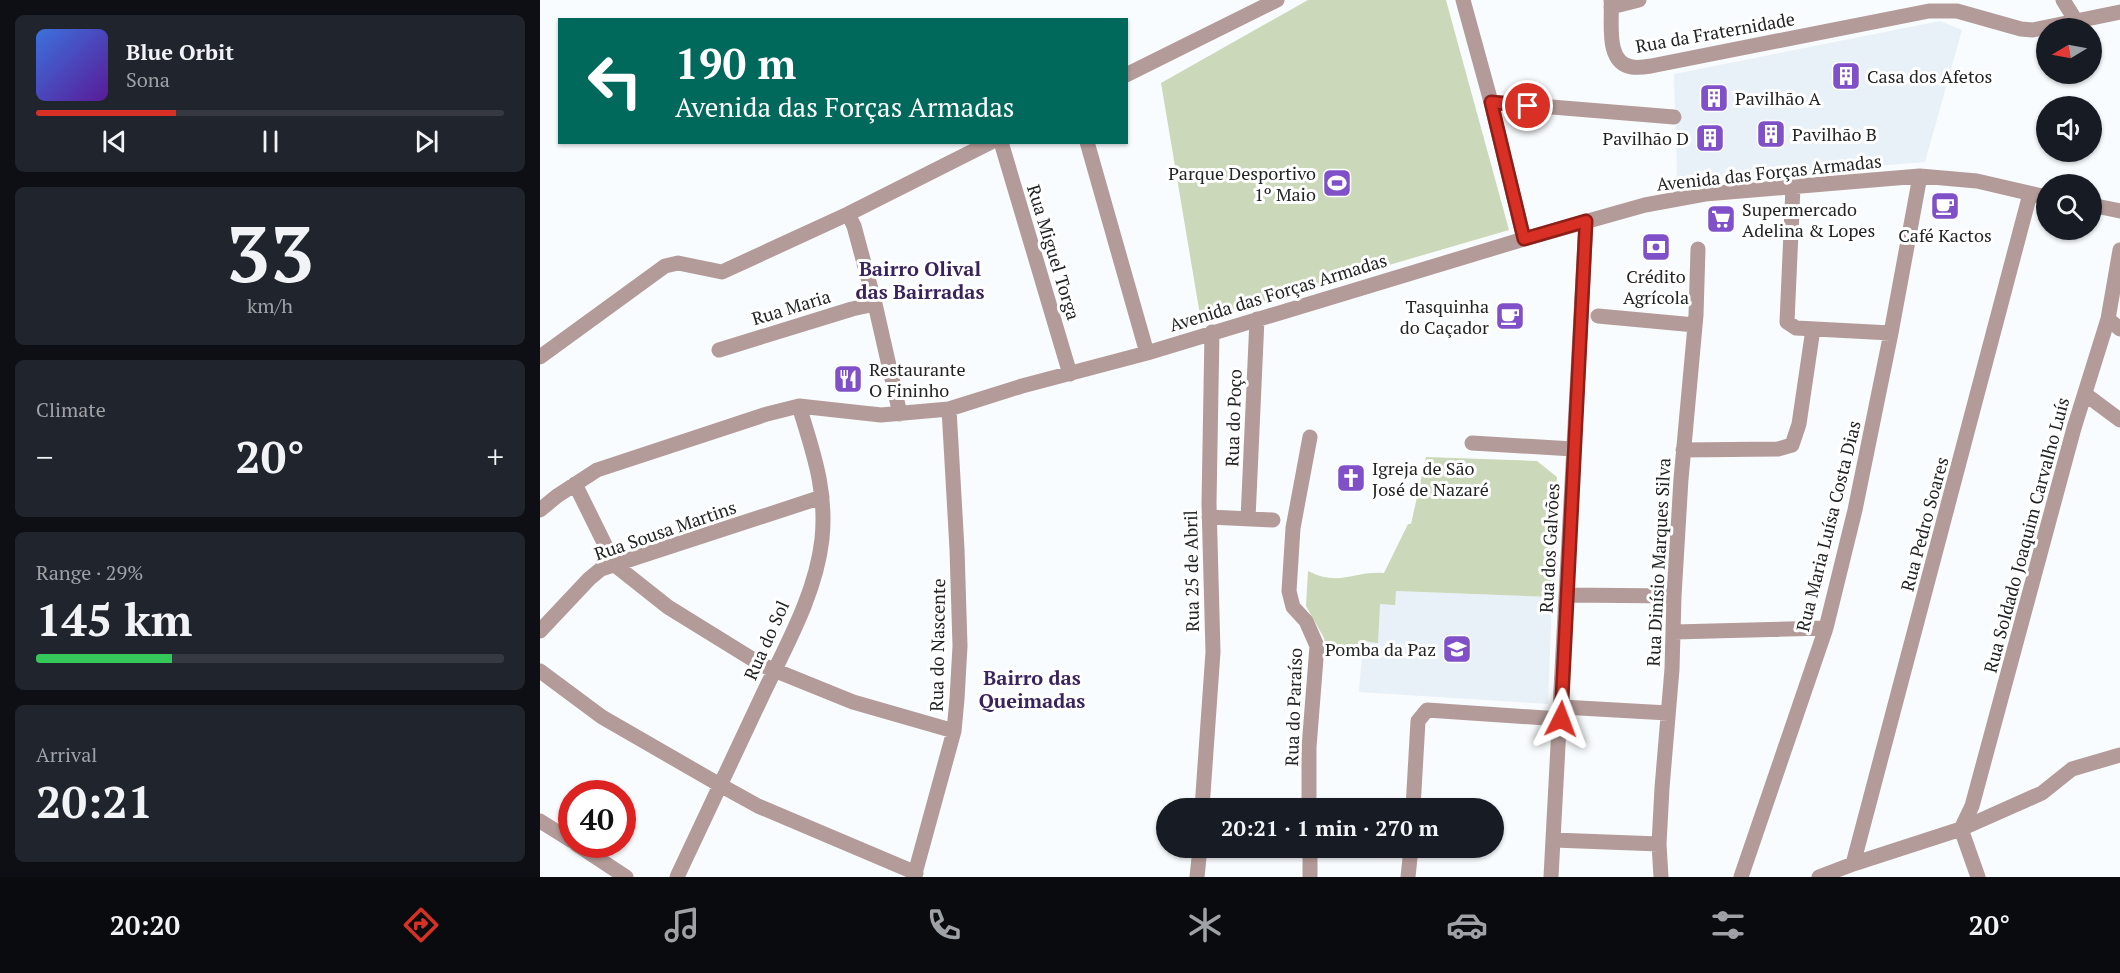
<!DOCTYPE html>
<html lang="en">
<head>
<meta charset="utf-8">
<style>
	body { margin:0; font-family:"PT Serif",serif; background:#20242c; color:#f1f3f6; height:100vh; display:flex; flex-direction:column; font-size:22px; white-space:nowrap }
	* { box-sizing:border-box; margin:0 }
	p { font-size:20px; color:#9ea1a6 }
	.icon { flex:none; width:33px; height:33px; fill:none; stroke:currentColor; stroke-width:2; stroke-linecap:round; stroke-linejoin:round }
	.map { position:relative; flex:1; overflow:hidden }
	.sheet { display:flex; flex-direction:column; gap:15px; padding:15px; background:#0d0f14; width:540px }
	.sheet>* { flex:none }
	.hud { position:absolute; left:18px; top:18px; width:570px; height:126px; border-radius:0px; box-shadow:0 2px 4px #0004; background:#00695c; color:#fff; overflow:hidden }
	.needle { width:39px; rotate:260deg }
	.fabs { position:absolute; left:1496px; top:18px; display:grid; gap:12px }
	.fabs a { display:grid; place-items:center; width:66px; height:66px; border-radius:50%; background:#171b24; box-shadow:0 2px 4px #0004; font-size:30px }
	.speed { position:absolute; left:18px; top:780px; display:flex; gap:12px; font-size:30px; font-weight:700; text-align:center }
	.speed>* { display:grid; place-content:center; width:78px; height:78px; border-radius:50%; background:#171b24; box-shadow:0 2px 4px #0004; line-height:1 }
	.speed .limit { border:9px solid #d22; background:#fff; color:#111 }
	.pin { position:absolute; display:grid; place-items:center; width:51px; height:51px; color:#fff; margin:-26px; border:3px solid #fff; border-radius:50%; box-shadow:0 2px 6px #0007 }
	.me { position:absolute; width:66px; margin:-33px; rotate:3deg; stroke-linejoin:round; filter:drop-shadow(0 0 4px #0008) }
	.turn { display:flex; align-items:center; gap:21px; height:126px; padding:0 18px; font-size:27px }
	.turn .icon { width:78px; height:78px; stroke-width:2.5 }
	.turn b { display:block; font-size:42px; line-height:51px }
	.big { font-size:45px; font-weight:700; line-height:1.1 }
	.sheet .card { flex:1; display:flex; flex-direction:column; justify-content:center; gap:9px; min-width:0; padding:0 21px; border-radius:9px; background:#20242c }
	.sheet .dial { align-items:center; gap:0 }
	.dial b { font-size:78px; line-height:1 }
	.song { display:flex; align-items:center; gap:18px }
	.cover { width:72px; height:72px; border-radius:9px; background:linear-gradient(135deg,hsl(220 70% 55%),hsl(270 70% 35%)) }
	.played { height:6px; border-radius:3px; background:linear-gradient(90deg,#d93025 30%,#363941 30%) }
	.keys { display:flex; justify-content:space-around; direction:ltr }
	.heat { display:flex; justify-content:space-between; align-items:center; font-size:33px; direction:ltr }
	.charge { height:9px; border-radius:4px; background:linear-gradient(90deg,#34c759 29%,#363941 0) }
	.trip { position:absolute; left:616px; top:798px; width:348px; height:60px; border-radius:30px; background:#171b24; box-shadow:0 2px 4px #0004; font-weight:700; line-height:60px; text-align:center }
	.tabs { display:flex; height:96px; justify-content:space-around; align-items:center; background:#090b0e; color:#9ea1a6 }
	.tabs .icon { width:42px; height:42px }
	.tabs .active { color:#d93025 }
	.tabs b { font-size:27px; color:#f1f3f6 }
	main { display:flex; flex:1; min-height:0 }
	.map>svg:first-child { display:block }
	.built { fill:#e8f0f8 }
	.green { fill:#cbd8b9 }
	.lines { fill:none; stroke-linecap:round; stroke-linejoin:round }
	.minor { stroke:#b39b99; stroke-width:15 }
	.route-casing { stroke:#8d1f18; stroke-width:15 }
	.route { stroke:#d93025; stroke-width:10 }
	.labels { text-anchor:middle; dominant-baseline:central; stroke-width:6; stroke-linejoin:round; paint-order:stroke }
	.street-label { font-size:18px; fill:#232425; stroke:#fff }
	.poi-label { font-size:18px; fill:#232425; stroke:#fff; text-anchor:start }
	.neighbourhood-label { font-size:20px; font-weight:bold; fill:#3a235d; stroke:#fff }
</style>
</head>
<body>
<main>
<section class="sheet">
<div class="card">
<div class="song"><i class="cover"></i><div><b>Blue Orbit</b><p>Sona</p></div></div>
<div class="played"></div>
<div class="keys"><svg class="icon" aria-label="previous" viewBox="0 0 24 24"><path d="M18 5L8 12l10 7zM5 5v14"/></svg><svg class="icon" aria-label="pause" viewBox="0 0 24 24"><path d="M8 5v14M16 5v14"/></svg><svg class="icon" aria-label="next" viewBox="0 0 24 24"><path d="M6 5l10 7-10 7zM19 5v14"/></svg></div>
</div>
<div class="card dial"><b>33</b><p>km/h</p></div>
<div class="card"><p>Climate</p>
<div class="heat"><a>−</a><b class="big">20°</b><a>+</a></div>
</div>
<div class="card"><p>Range · 29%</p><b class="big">145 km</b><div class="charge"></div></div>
<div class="card"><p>Arrival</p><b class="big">20:21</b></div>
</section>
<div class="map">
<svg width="1580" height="877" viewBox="0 0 1580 877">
	<rect width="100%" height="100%" fill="#f9fcfe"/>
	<path class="built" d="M1400 21 1422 30 1385 162 1175 179 1137 178 1134 74Z
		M856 591 1012 597 1008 704 819 692 823 641 839 603Z"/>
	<path class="green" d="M768 0H906L969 230 674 316 660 315 621 83Z
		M886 457 997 461 1017 477 1012 597 856 591 855 605 840 604 838 643 823 641 824 656 787 654 784 638 766 606 768 571C800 587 812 571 844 573L868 524H871Z"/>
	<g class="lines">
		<path class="minor" d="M923 0 951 102 984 239
			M1071 0C1073 20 1064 63 1092 67 1098 68 1105 67 1111 66L1389 11H1417L1481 29 1493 30 1580 12
			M1523 0 1536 21
			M1071 7 1099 0
			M586 75 737 0
			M951 102 1134 117
			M461 142 530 374
			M547 142 607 353
			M1253 187 1247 322 1256 328 1351 333
			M1551 205 1580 211
			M308 214 314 226 335 304 360 414
			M1058 316 1155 325
			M1568 319 1580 329
			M179 350 312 309 335 304
			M0 357 125 266 138 263 182 272 308 214 451 142
			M1545 394 1580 420
			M932 443 1033 449
			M1143 450 1238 449 1252 445 1259 424 1273 329
			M35 484 75 565 128 607 222 665 234 670 313 702 414 731
			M0 510 17 496 57 470 227 414 259 406 341 415 409 409 482 386 607 353 984 239 1105 205 1165 194 1380 176 1437 181 1506 197
			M669 517 733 520
			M708 519 717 319
			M1026 595 1134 596
			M0 631 49 579 61 569 282 497
			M1134 632 1286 628
			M0 671 62 717 180 785 218 806 376 873
			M1022 707 1128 713
			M662 808 673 652 669 503 672 332
			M769 808V747L777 646 766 621 753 607 749 591 753 528 770 437
			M873 808 878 721 887 710 1021 719
			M0 821 32 841
			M1014 840 1119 844
			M36 844 86 877
			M770 848V877
			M1313 864 1490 194
			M137 877C166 815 195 753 224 692 247 644 276 593 282 539 287 490 273 452 259 406
			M374 877 414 731 417 699 420 646 417 549 409 409
			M657 877 660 848
			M868 877 871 848
			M1011 877 1046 221
			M1121 877 1119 844 1122 788 1132 669 1134 596 1141 479 1156 315 1158 249
			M1201 877 1286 628 1315 510 1351 333 1380 176
			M1279 877 1313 864 1421 829 1502 793 1532 769 1580 755
			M1438 877 1421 829 1432 806 1534 428 1568 319 1580 250"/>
	</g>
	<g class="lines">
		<g class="route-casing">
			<path id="route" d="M988 106 951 102 984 239 1046 221 1021 719"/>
		</g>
		<use href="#route" class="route"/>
	</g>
	<defs>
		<g id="building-square" transform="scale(1.5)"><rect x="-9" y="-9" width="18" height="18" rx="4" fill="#7f50c8" stroke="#fff"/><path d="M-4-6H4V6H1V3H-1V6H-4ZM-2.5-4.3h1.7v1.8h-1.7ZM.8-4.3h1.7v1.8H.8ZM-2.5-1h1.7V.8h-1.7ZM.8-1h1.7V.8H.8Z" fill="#fff"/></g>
		<g id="stadium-square" transform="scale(1.5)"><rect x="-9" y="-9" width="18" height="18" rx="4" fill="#7f50c8" stroke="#fff"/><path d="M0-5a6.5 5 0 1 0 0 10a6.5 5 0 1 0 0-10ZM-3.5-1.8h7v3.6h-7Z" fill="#fff"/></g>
		<g id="cafe-square" transform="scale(1.5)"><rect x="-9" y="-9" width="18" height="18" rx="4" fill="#7f50c8" stroke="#fff"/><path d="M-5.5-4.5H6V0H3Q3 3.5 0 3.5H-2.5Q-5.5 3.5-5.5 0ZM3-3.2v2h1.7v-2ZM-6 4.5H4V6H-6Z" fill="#fff"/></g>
		<g id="supermarket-square" transform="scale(1.5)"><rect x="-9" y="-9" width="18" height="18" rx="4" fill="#7f50c8" stroke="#fff"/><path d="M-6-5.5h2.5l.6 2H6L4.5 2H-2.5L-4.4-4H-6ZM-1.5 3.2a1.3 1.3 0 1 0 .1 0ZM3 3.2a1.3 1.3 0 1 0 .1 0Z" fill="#fff"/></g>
		<g id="bank-square" transform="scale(1.5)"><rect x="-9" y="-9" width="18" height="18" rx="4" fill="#7f50c8" stroke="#fff"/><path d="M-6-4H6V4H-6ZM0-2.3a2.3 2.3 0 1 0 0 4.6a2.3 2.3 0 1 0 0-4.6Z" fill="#fff"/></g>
		<g id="restaurant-square" transform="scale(1.5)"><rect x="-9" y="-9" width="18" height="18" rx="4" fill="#7f50c8" stroke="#fff"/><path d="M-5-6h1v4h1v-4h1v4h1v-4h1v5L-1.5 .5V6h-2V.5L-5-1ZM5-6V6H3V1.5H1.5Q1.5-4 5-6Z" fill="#fff"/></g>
		<g id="church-square" transform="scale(1.5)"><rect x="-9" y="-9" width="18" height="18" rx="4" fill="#7f50c8" stroke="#fff"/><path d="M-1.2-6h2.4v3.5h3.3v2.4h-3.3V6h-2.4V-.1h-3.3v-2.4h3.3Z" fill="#fff"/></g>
		<g id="school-square" transform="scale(1.5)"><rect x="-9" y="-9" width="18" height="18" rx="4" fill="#7f50c8" stroke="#fff"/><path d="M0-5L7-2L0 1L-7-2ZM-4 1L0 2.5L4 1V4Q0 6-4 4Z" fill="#fff"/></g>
	</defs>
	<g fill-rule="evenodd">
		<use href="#building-square" x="1306" y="76"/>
		<use href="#building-square" x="1174" y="98"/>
		<use href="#building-square" x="1231" y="134"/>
		<use href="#building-square" x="1170" y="138"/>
		<use href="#stadium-square" x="797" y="183"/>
		<use href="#cafe-square" x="1405" y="206"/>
		<use href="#supermarket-square" x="1181" y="219"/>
		<use href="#bank-square" x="1116" y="247"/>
		<use href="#cafe-square" x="970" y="316"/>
		<use href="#restaurant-square" x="308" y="379"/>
		<use href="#church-square" x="811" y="478"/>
		<use href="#school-square" x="917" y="649"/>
	</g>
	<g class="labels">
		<g class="street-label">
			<text transform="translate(1175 32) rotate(-10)">Rua da Fraternidade</text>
			<text transform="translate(1229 172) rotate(-6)">Avenida das Forças Armadas</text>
			<text transform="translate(514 252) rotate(73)">Rua Miguel Torga</text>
			<text transform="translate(738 292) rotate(-17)">Avenida das Forças Armadas</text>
			<text transform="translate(251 307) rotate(-17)">Rua Maria</text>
			<text transform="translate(693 418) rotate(-88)">Rua do Poço</text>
			<text transform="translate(1384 524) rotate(-75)">Rua Pedro Soares</text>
			<text transform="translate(1288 526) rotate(-76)">Rua Maria Luísa Costa Dias</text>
			<text transform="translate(125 530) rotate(-19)">Rua Sousa Martins</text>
			<text transform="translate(1486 535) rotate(-75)">Rua Soldado Joaquim Carvalho Luís</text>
			<text transform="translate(1009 548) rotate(-87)">Rua dos Galvões</text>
			<text transform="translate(1118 562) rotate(-87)">Rua Dinísio Marques Silva</text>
			<text transform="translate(651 571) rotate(-91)">Rua 25 de Abril</text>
			<text transform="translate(226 640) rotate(-66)">Rua do Sol</text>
			<text transform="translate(397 645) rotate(-89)">Rua do Nascente</text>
			<text transform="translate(753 707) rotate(-88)">Rua do Paraíso</text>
		</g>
		<g class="poi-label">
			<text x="1327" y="76">Casa dos Afetos</text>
			<text x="1195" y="98">Pavilhão A</text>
			<text x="1252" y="134">Pavilhão B</text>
			<text x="1149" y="138" text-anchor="end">Pavilhão D</text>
			<text x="776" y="173" text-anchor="end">Parque Desportivo<tspan x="776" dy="21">1º Maio</tspan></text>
			<text x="1202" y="209">Supermercado<tspan x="1202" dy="21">Adelina &amp; Lopes</tspan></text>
			<text x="1405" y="235" text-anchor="middle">Café Kactos</text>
			<text x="1116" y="276" text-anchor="middle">Crédito<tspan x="1116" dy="21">Agrícola</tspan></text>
			<text x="949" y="306" text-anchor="end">Tasquinha<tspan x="949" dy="21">do Caçador</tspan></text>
			<text x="329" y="369">Restaurante<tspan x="329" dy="21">O Fininho</tspan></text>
			<text x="832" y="468">Igreja de São<tspan x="832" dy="21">José de Nazaré</tspan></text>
			<text x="896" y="649" text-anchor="end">Pomba da Paz</text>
		</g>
		<g class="neighbourhood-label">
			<text x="380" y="268">Bairro Olival<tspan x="380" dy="23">das Bairradas</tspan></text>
			<text x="492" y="677">Bairro das<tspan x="492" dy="23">Queimadas</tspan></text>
		</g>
	</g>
</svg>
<div class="fabs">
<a><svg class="needle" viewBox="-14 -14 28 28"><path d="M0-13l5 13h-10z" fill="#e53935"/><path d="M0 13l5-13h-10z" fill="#9ea1a6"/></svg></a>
<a><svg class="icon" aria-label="sound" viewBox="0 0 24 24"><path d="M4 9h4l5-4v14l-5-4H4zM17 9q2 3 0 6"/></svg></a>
<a><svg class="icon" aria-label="search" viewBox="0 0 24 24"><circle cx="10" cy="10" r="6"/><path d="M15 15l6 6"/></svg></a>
</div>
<div class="speed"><div class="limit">40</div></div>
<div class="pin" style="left:988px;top:106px;background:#d93025"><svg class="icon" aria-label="arrive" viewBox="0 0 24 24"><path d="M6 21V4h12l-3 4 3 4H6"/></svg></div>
<svg class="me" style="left:1021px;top:719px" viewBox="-20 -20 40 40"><path d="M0-17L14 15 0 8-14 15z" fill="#d93025" stroke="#fff" stroke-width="4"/></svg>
<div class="trip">20:21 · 1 min · 270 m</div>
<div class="hud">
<div class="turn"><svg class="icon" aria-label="left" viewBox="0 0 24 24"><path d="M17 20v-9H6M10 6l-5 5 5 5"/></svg><div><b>190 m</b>Avenida das Forças Armadas</div></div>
</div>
</div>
</main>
<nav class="tabs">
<b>20:20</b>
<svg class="icon active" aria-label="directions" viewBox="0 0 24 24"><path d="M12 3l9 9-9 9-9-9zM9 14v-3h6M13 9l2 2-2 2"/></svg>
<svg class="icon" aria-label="music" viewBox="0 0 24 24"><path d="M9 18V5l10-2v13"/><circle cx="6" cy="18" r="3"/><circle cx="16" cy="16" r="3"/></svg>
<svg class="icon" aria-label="phone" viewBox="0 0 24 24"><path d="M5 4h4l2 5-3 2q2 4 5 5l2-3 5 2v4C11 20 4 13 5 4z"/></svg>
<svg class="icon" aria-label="climate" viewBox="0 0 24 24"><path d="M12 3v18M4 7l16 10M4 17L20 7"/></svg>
<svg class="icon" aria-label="car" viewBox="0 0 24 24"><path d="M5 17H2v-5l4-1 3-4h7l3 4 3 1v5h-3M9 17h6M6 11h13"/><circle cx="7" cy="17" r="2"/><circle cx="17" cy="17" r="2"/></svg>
<svg class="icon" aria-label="filters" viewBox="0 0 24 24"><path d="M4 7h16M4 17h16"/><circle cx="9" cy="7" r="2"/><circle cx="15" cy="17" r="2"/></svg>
<b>20°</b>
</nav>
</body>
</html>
